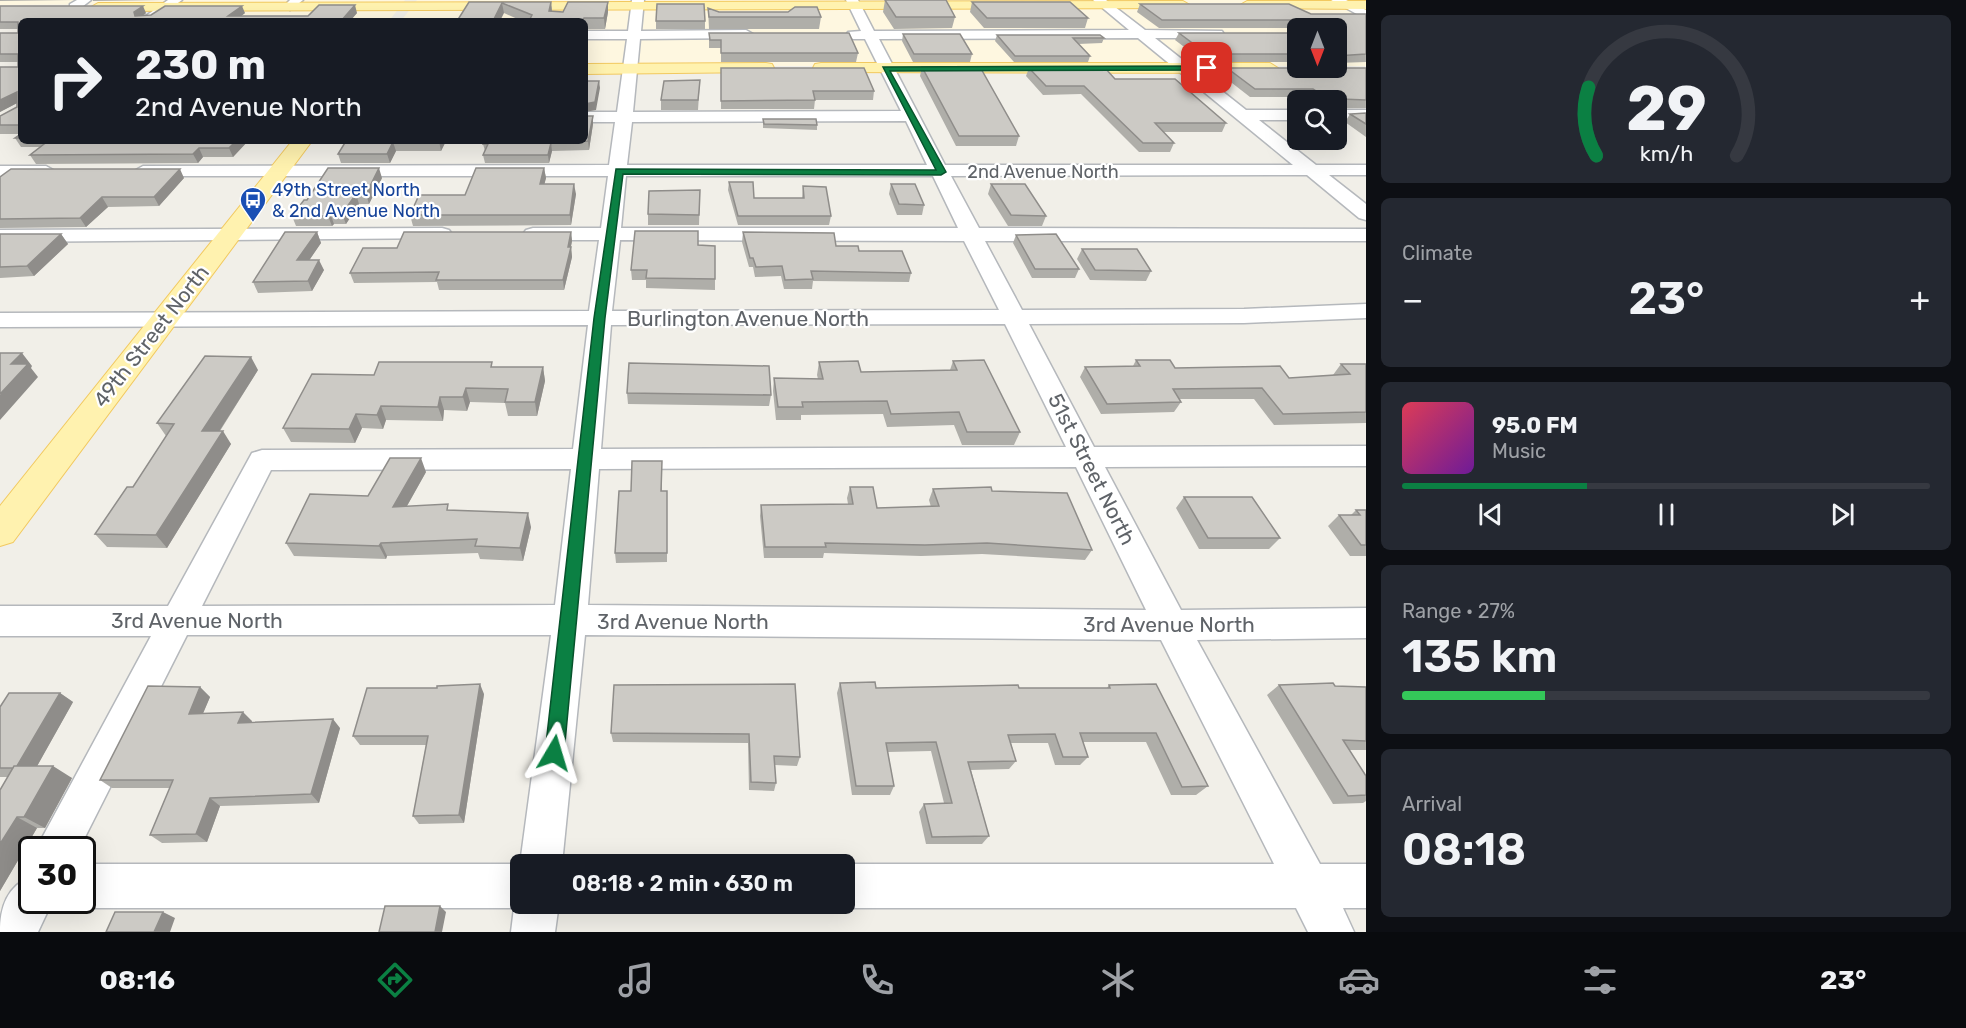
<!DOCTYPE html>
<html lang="en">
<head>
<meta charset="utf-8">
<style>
	body { margin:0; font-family:Rubik,sans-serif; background:#242831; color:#f1f3f6; height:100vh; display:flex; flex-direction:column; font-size:22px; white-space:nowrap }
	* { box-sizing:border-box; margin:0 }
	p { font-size:20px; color:#9ea1a6 }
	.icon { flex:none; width:33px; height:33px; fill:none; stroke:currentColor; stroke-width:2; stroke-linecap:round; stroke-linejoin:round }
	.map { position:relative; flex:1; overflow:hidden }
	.details { display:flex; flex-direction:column; gap:15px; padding:15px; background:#0d0f14; width:600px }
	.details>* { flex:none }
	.guide { position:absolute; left:18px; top:18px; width:570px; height:126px; border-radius:9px; box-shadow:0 6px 24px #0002; background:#171b24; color:#f1f3f6; overflow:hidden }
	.needle { width:39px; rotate:180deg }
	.buttons { position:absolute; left:1287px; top:18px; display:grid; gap:12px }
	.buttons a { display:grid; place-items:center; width:60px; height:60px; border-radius:9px; background:#171b24; box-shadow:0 6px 24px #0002; font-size:30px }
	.speed { position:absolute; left:18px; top:836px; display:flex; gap:12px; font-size:30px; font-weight:700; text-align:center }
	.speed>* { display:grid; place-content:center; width:78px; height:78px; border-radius:50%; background:#171b24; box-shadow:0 6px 24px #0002; line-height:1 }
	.speed .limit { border:3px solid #111; border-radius:9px; background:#fff; color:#111 }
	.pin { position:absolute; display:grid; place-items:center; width:51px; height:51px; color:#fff; margin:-26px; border-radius:12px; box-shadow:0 3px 9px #0006 }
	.me { position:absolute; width:66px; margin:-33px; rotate:7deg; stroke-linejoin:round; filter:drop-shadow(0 0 4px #0008) }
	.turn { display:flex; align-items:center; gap:21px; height:126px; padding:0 18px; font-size:27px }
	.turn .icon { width:78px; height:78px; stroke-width:2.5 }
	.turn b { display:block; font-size:42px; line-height:51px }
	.big { font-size:45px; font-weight:600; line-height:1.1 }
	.details .card { flex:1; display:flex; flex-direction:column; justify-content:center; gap:9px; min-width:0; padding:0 21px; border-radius:9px; background:#242831 }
	.details .dial { align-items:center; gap:0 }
	.dial svg { height:156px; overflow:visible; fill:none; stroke:#363941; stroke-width:7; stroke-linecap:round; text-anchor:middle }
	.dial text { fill:#f1f3f6; stroke:none }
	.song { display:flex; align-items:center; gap:18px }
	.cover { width:72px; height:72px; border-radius:9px; background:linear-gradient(135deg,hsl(350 70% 55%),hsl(280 70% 35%)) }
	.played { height:6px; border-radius:3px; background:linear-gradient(90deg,#0b8043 35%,#363941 35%) }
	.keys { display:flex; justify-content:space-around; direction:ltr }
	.heat { display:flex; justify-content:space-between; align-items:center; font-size:33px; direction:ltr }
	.charge { height:9px; border-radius:4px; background:linear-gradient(90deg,#34c759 27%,#363941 0) }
	.trip { position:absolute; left:510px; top:854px; width:345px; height:60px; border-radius:9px; background:#171b24; box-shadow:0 6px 24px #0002; font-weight:600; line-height:60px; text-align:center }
	.menu { display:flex; height:96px; justify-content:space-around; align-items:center; background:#090b0e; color:#9ea1a6 }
	.menu .icon { width:42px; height:42px }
	.menu .selected { color:#0b8043 }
	.menu b { font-size:27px; color:#f1f3f6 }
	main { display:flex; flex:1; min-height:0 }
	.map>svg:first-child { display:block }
	.commercial { fill:#fef7e0 }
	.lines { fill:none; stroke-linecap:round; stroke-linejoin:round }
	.minor-casing { stroke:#b5b8bc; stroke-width:3 }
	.major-casing { stroke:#f2c960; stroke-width:2 }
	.minor { fill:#fff; fill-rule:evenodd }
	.major { fill:#fff2af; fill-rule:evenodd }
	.wall { fill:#afaea9 }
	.shaded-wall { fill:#8f8d8a }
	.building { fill:#cccac5; stroke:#8f8d8a; stroke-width:1.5 }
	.route { fill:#0b8043; stroke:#07532c; stroke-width:1.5 }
	.labels { text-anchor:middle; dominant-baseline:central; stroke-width:4.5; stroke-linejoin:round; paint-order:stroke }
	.far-street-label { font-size:18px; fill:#5f6368; stroke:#fff }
	.far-transit-label { font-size:18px; fill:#164399; stroke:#fff; text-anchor:start }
	.street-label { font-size:21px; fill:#5f6368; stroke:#fff }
</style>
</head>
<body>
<main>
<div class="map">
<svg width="1366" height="932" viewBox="0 0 1366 932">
	<rect width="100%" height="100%" fill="#f1efe8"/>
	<path class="commercial" d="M0 0H170L164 4 0 5Z
		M182 0H405L402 4H176Z
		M417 0H632V4H414Z
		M644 0H846L848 3 644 4Z
		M1104 0H1331L1337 3H1109Z
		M1102 7 1174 65 891 66 862 8Z
		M1114 7H1345L1366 18V66H1337L1336 28H1298L1297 66 1188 65Z
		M399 8 389 21H152L170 9Z
		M411 8H631L622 66 585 67V21H401Z
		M643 8H850L877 66H636Z"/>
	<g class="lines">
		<g class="minor-casing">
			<path id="minor" d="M77 0H91L78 10H70V4Z
				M168 0H182L153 21H139Z
				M290 0H303L290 10 284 6Z
				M632 0H644L641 31 746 30 753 34 746 38 640 39 633 112 901 111 865 39H853L846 35 848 32 861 31 846 0H858L874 31 1129 30 1093 0H1106L1145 30 1222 31 1224 34 1217 38H1155L1246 110H1298V120H1259L1316 165H1366V175H1329L1366 204V220L1359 218 1307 175 951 176 979 228 1366 229V241H985L1022 310 1244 309 1366 304V318L1244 323 1029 324 1094 447 1366 446V466L1105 467 1181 610 1366 608V638L1197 640 1320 864H1366V908H1343L1354 932H1308L1296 908H844L833 903H844V864H1274L1161 640 585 635 562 864H520V903H559L555 932H511L514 908H82L67 901 82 900V864H520L551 635H187L79 849H36L151 636H0V606H168L252 453 262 450 573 449 588 325 0 327V313L589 311 599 240H533L526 238 523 234 526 230 533 228H601L608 176H143L134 171 143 166 609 165 615 122H585V112H617L627 39H585V31H628ZM1138 38 1293 165H945L879 39ZM906 121 927 165H627L632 122ZM626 176H933L958 228H621ZM620 240 964 241 999 310 612 311ZM1005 324 1066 447 601 449 611 325ZM1076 467 1146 610 588 605 599 469ZM571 469 555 605 202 606 271 470Z
				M1331 0H1346L1366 10V19Z
				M1336 110H1366V120H1336Z
				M0 166H46L55 171 46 176H0Z
				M442 228 449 230 452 234 449 238 0 242V230Z
				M32 876V900H53L38 932H0C0 907 7 886 32 876Z"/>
		</g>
		<g class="major-casing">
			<path id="major" d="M1183 1 1190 5 1188 8 98 11 91 7 98 3Z
				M1247 1H1366V9L1242 8 1240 5Z
				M766 63 772 64 774 68 772 72 585 74V64Z
				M821 63H1270L1278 68 1270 73 815 72 813 68 815 64Z
				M292 141H312L13 542 0 546V506Z"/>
		</g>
		<use href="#minor" class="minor"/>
		<use href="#major" class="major"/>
	</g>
	<path class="wall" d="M0 0H73L0 1Z
		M93 0H164L93 1Z
		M885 0 955 17 952 28 894 29 883 12Z
		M469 2H551L552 12H608L605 29H585V21H522L504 13Z
		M972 2 1088 18 1085 28H984L970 12Z
		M1140 4 1311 14H1366V62L1336 63V28H1159L1137 12Z
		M0 6 146 13 143 16 245 13 241 16H308L357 13 350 21H21V141H248L233 157H203L198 163 36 164 30 155 40 147H21L15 138 20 134H0V116L17 107V103L0 112 18 67V62H0V33H18V29H0Z
		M708 8 719 12 821 17 819 29H709Z
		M656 21H705V29H656Z
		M709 33 858 53 856 62H721V48H709Z
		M1179 33H1298V62H1204L1175 40Z
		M903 34 972 54 970 62H913L902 41Z
		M997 35 1104 38 1102 43 1078 44 1090 56 1088 62H1014L995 41Z
		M922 67 1019 136 1016 146H956L920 76Z
		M721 68 874 91 873 100H815L814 109H721Z
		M1029 68 1115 79 1226 123 1222 132H1163L1174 143 1170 152H1139L1081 94 1043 95 1026 76Z
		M1227 68H1366V108H1338L1336 110V100H1313L1308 97H1250L1223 76Z
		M700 80 698 110H661V100Z
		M1366 113V137L1345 122 1350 114Z
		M763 119 817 125V130L763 128Z
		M593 124 589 150 552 151 549 163H485L483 155 485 151 483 144Z
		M346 141H446L441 151H396L390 163H341L338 154Z
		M544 168 546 178 544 184 576 194 571 225 413 226 410 215 465 195Z
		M0 177 184 178 159 206 108 207 86 227 0 228Z
		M382 178 369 204H359L346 224H334L332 226H296L292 216 307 200Z
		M729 182 754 198H802L803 186 831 216 829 225H738L728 190Z
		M891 184 924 205 922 215H897L889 194Z
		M991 184 1046 216 1042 226H1008L988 194Z
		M700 190 699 225H648V214Z
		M317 232 321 243 309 260 324 270 312 291 258 293 253 282Z
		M571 232 572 241 571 247 572 257 564 290H439L437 282 354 283 350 273 397 248Z
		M743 232 836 246 859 251 911 273 909 282 813 281 812 289H784L781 276 755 277 753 267H749L742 242Z
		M0 234H61L68 244 34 276 0 278Z
		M1016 235 1079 269 1075 278H1032L1013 243Z
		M698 245 715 246V290L646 288V280H632L631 270Z
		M1082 249 1151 271 1146 281 1090 280 1077 259Z
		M1136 360 1175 368 1289 378 1333 375 1341 364H1366V423L1274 425 1254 399H1180L1181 402 1174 412 1101 414 1080 377 1085 367 1133 366Z
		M953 361 1020 432 1014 445H962L954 425 887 427 883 414 801 415V420H776L773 391 774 378 818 379 817 375 819 362 861 372 950 370Z
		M493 367H543L545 381 537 416H508L505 403 470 402 467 411 444 410 443 421 386 420 383 429 362 428 355 443 291 442 283 428 374 375Z
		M258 370 220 431 231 444 167 548 107 547 95 534 133 487 166 436 157 423Z
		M627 393 771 395 769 406 628 404Z
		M662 471V491H667V562L616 563 615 553 631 491Z
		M426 472 407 506 450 510 531 527 523 561 480 559 478 553 387 556 386 559 294 556 286 543 368 496Z
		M850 487 877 508 931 507 929 500 933 489 992 491 1092 550 1085 560 982 554 921 556 824 553 823 558H764L760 516 761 505 848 504 847 498Z
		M1184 497 1280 538 1269 549H1199L1176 508Z
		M1356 510H1366V556H1350L1328 526 1339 515H1351Z
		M840 683 876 688H1107L1109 685 1208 786 1196 795H1171L1146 742H1083L1088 757 1080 765H1055L1048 743H1011L1016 761 1009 769 971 770 989 836 982 844H926L919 812 924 804 944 803 931 751 888 752 894 786 890 795H852L837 693Z
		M795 684 800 757 797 766 775 765 776 783 774 791 749 790 748 743 613 742 611 733Z
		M1279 685 1366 687V750H1349L1366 776V801L1363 803 1333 804 1267 695Z
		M200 687 210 697 203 713 252 721 251 723 340 728 319 803 220 806 207 842 162 843 150 835 170 788H112L100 780Z
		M60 693 73 702 37 766 72 778 45 828H37L0 891 8 777H0V707Z
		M484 694 464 823 419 824 413 816 426 745H360L353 736Z"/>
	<path class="shaded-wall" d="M551 2 552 12 549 11Z
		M608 2V12L605 29 604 18Z
		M502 3 504 13 500 21H493Z
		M355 5 357 13 350 21H341Z
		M143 6 146 13 138 19V21L134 12Z
		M242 6 245 13 235 21 228 16Z
		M599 81 600 88 596 110 585 112V104Z
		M17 92 21 101 0 112V100Z
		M593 116V124L589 150 588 141Z
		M236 141H248L233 157 229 148Z
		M439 141H446L441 151Z
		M393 142 396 151 390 163 387 154Z
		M551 143 552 151 549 163 548 155Z
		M199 148 203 157 198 163 193 154Z
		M379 168 382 178 369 204 366 194Z
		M544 168 546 178 542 194 540 184Z
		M180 169 184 178 159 206 154 197Z
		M574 184 576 194 571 225 570 215Z
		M356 194 359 204 346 224 342 214Z
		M102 197 108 207 86 227 80 218Z
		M330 213 334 224 332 226 328 216Z
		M317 232 321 243 302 271 297 260Z
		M571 232 572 241 570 250 571 247 572 257 564 290 563 280Z
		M61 234 68 244 34 276 27 266Z
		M319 260 324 270 312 291 308 281Z
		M22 353 32 366 31 368 38 377 0 420V395L11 364Z
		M251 357 258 370 211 444 202 431Z
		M543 367 545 381 537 416 535 402Z
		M466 388 470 402 467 411 463 397Z
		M440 397 444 410 443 421 438 407Z
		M381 406 386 420 383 429 377 415Z
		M356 414 362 428 355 443 349 429Z
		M223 431 231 444 167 548 156 535Z
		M421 458 426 472 399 520 393 507Z
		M528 513 531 527 523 561 520 548Z
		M381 543 387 556 386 559 379 546Z
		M480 684 484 694 464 823 459 815Z
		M200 687 210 697 199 723 189 714Z
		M60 693 73 702 31 777 16 768Z
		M243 712 252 721 248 732 238 723Z
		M333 719 340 728 319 803 311 794Z
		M53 766 72 778 45 828 24 817Z
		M210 798 220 806 207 842 196 834Z
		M17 817 37 828 0 891V844Z
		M440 906 446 912 442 932H435Z
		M163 912 175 918 170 932H154Z"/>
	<path class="building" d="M885 0H946L955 17H896Z
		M469 2H551L549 11 563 12 568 2H608L604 18H584L582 21H529L532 15 502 3 493 21H457Z
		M972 2H1070L1088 18H987Z
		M657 4H704L705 21H656Z
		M1140 4H1289L1311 14H1366V54L1336 56V28H1303L1304 23 1302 20H1162Z
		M319 5H355L341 21H21V125H0V116L17 107V92L0 100V67H18V54H0V33H18V22H0V6H143L134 12 135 16 151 15 165 6H242L228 16H308Z
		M795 7H817L821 17H709L708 8 719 12H788Z
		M709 33H849L858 53H721V40H710Z
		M1179 33H1298V54H1207Z
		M903 34H960L972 54H914Z
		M997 35H1100L1104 38H1073L1090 56H1015Z
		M922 67H980L1019 136H959Z
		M721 68H864L874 91H813L815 100 721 101Z
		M1029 68H1105L1115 79H1175L1226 123H1155L1174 143H1143L1084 86H1046Z
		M1227 68H1366V100L1341 99 1339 106 1336 105V100H1330L1313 89H1255Z
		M700 80 698 100H661L664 81Z
		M585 81H599L595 102 585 104Z
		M1366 113V124L1350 114Z
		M585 116H593L588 141 551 143 548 155H483L488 144H483L484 141H585Z
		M763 119H816L817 125 764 124Z
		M21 134V138H15Z
		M48 141H236L229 148H199L193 154 30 155Z
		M346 141H439L393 142 387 154H338Z
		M328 168H379L366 194H356L342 214 330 213 328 216H292L304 200H307Z
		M476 168H544L540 184H574L570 215H410L419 195H465Z
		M11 169H180L154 197H102L80 218 0 219V177Z
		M729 182H753L754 198H804L803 186 826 187 831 216H738Z
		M891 184H915L924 205 899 204Z
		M991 184H1025L1046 216 1011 215Z
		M700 190 699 215 648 214 649 191Z
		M635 231H698V245L715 246V279L646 278 647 270H631Z
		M285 232H317L297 260H319L308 281 253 282Z
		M404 232H571L568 247H571L563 280H436L439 272 350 273 363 248H397Z
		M743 232 834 233 836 246H858L859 251H902L911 273 811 271 813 279 785 280 782 266 756 267 753 258H750Z
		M0 234H61L27 266 0 267Z
		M1056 234 1079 269H1035L1016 235Z
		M1082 249H1137L1151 271 1095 270Z
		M0 353H22L11 364H28L0 394Z
		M205 356 251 357 202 431H223L156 535 95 534 127 487H133L174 424 157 423Z
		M984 360 1020 432H967L959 412 891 414 887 401 802 402 803 407H778L774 378 823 379 819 362 858 361 861 372 957 370 953 361Z
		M1136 360H1170L1175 368 1280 366 1289 378 1350 374 1341 364H1366V412L1283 414 1262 388 1173 389 1181 402 1107 404 1085 367 1140 366Z
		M379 362H492L491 367H543L535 402H505L508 389 466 388 463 397H440L438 407 381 406 377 415 356 414 349 429 283 428 312 374 374 375Z
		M629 363 769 366 771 395 627 393Z
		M390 458H421L393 507 448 504 447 510 528 513 520 548 475 546 477 539 381 543 379 546 286 543 310 494 368 496Z
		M632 461H662L661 491H667V553H615L619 491H631Z
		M850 487H873L877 508 939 506 933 489 991 487 992 491 1067 493 1092 550 987 543 925 545 825 543 826 547H765L761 505 853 504Z
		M1184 497H1252L1280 538H1208Z
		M1356 510H1366V545H1361L1339 515H1360Z
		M875 682 876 688 1018 685 1019 688H1110L1109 685 1156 684 1208 786 1182 787 1156 733H1080L1088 757H1063L1055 734 1008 735 1016 761 968 762 989 836 932 837 924 804 952 803 936 742 886 743 894 786H856L840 683Z
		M1333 683 1335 686 1366 687V741L1343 740 1366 776V795L1348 796 1279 685Z
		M480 684 459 815 413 816 428 736H353L367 688H437V686Z
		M795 684 800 757 774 756 776 783 751 782 749 734 611 733 614 685Z
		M148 686 200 687 189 714 243 712 238 723 333 719 311 794 210 798 196 834 150 835 173 780H100Z
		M9 693H60L17 766H14L13 768H0V707Z
		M14 766H53L24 817H17L0 844V790Z
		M385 906H440L435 932H379Z
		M115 912H163L154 932H106Z"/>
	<path class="route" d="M1207 66 1209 70 890 71 946 172 941 175 623 174 605 318 564 753 561 760 554 762 548 760 545 753 594 318 616 169 936 170 883 67Z"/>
	<defs>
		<g id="bus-pin" transform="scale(1.35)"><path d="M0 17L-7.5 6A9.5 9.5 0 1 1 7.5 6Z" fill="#1a4fb4" stroke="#fff"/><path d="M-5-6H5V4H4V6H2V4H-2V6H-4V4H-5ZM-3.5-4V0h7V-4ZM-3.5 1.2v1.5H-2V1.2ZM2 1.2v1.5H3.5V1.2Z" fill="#fff"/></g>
	</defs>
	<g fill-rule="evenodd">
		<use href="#bus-pin" x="253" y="200"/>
	</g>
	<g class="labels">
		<g class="far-street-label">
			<text x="1043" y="172">2nd Avenue North</text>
		</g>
		<g class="far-transit-label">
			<text x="272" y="190">49th Street North<tspan x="272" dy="21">&amp; 2nd Avenue North</tspan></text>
		</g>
		<g class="street-label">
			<text x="748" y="318">Burlington Avenue North</text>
			<text transform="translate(151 336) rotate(-52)">49th Street North</text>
			<text transform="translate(1092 469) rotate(63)">51st Street North</text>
			<text x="197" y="620">3rd Avenue North</text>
			<text x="683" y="621">3rd Avenue North</text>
			<text x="1169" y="624">3rd Avenue North</text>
		</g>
	</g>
</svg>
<div class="buttons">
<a><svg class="needle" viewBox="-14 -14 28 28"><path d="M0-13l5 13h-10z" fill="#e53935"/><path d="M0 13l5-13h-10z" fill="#9ea1a6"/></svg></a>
<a><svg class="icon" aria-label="search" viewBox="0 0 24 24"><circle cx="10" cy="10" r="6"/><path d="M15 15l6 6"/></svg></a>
</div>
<div class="speed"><div class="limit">30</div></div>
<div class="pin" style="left:1207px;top:68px;background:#d93025"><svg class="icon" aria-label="arrive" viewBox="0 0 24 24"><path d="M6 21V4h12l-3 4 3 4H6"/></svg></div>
<svg class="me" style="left:554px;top:753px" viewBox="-20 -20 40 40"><path d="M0-17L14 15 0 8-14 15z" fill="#0b8043" stroke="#fff" stroke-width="4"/></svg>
<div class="trip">08:18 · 2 min · 630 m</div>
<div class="guide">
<div class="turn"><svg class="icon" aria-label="right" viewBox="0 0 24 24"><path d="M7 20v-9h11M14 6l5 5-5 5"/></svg><div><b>230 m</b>2nd Avenue North</div></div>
</div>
</div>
<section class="details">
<div class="card dial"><svg viewBox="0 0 100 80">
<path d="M14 69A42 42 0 1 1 86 69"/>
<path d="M14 69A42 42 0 0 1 10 34" stroke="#0b8043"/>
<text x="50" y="56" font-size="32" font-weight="700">29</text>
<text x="50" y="72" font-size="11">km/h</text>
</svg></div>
<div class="card"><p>Climate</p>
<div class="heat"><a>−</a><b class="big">23°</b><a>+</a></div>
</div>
<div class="card">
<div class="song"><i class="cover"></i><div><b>95.0 FM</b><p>Music</p></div></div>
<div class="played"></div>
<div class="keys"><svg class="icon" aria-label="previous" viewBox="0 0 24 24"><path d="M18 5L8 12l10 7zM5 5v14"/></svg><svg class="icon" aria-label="pause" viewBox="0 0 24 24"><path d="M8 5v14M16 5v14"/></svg><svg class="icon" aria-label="next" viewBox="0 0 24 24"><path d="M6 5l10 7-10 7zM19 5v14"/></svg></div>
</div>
<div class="card"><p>Range · 27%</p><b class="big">135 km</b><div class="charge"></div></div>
<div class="card"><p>Arrival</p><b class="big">08:18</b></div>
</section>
</main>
<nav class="menu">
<b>08:16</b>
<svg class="icon selected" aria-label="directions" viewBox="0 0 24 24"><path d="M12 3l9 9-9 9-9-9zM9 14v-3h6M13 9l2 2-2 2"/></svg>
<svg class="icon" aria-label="music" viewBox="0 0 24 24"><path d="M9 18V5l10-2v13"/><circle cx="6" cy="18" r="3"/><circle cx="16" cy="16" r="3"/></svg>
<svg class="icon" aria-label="phone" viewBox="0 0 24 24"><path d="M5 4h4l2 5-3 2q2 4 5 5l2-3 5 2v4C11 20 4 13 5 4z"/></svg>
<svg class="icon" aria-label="climate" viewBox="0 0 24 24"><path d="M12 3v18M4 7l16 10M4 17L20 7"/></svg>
<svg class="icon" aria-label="car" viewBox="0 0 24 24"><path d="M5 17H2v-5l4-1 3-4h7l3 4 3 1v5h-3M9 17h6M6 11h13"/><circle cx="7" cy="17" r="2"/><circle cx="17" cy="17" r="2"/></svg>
<svg class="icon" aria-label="filters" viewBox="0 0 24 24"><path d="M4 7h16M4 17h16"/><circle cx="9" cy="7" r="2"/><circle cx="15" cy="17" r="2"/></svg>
<b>23°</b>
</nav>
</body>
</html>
